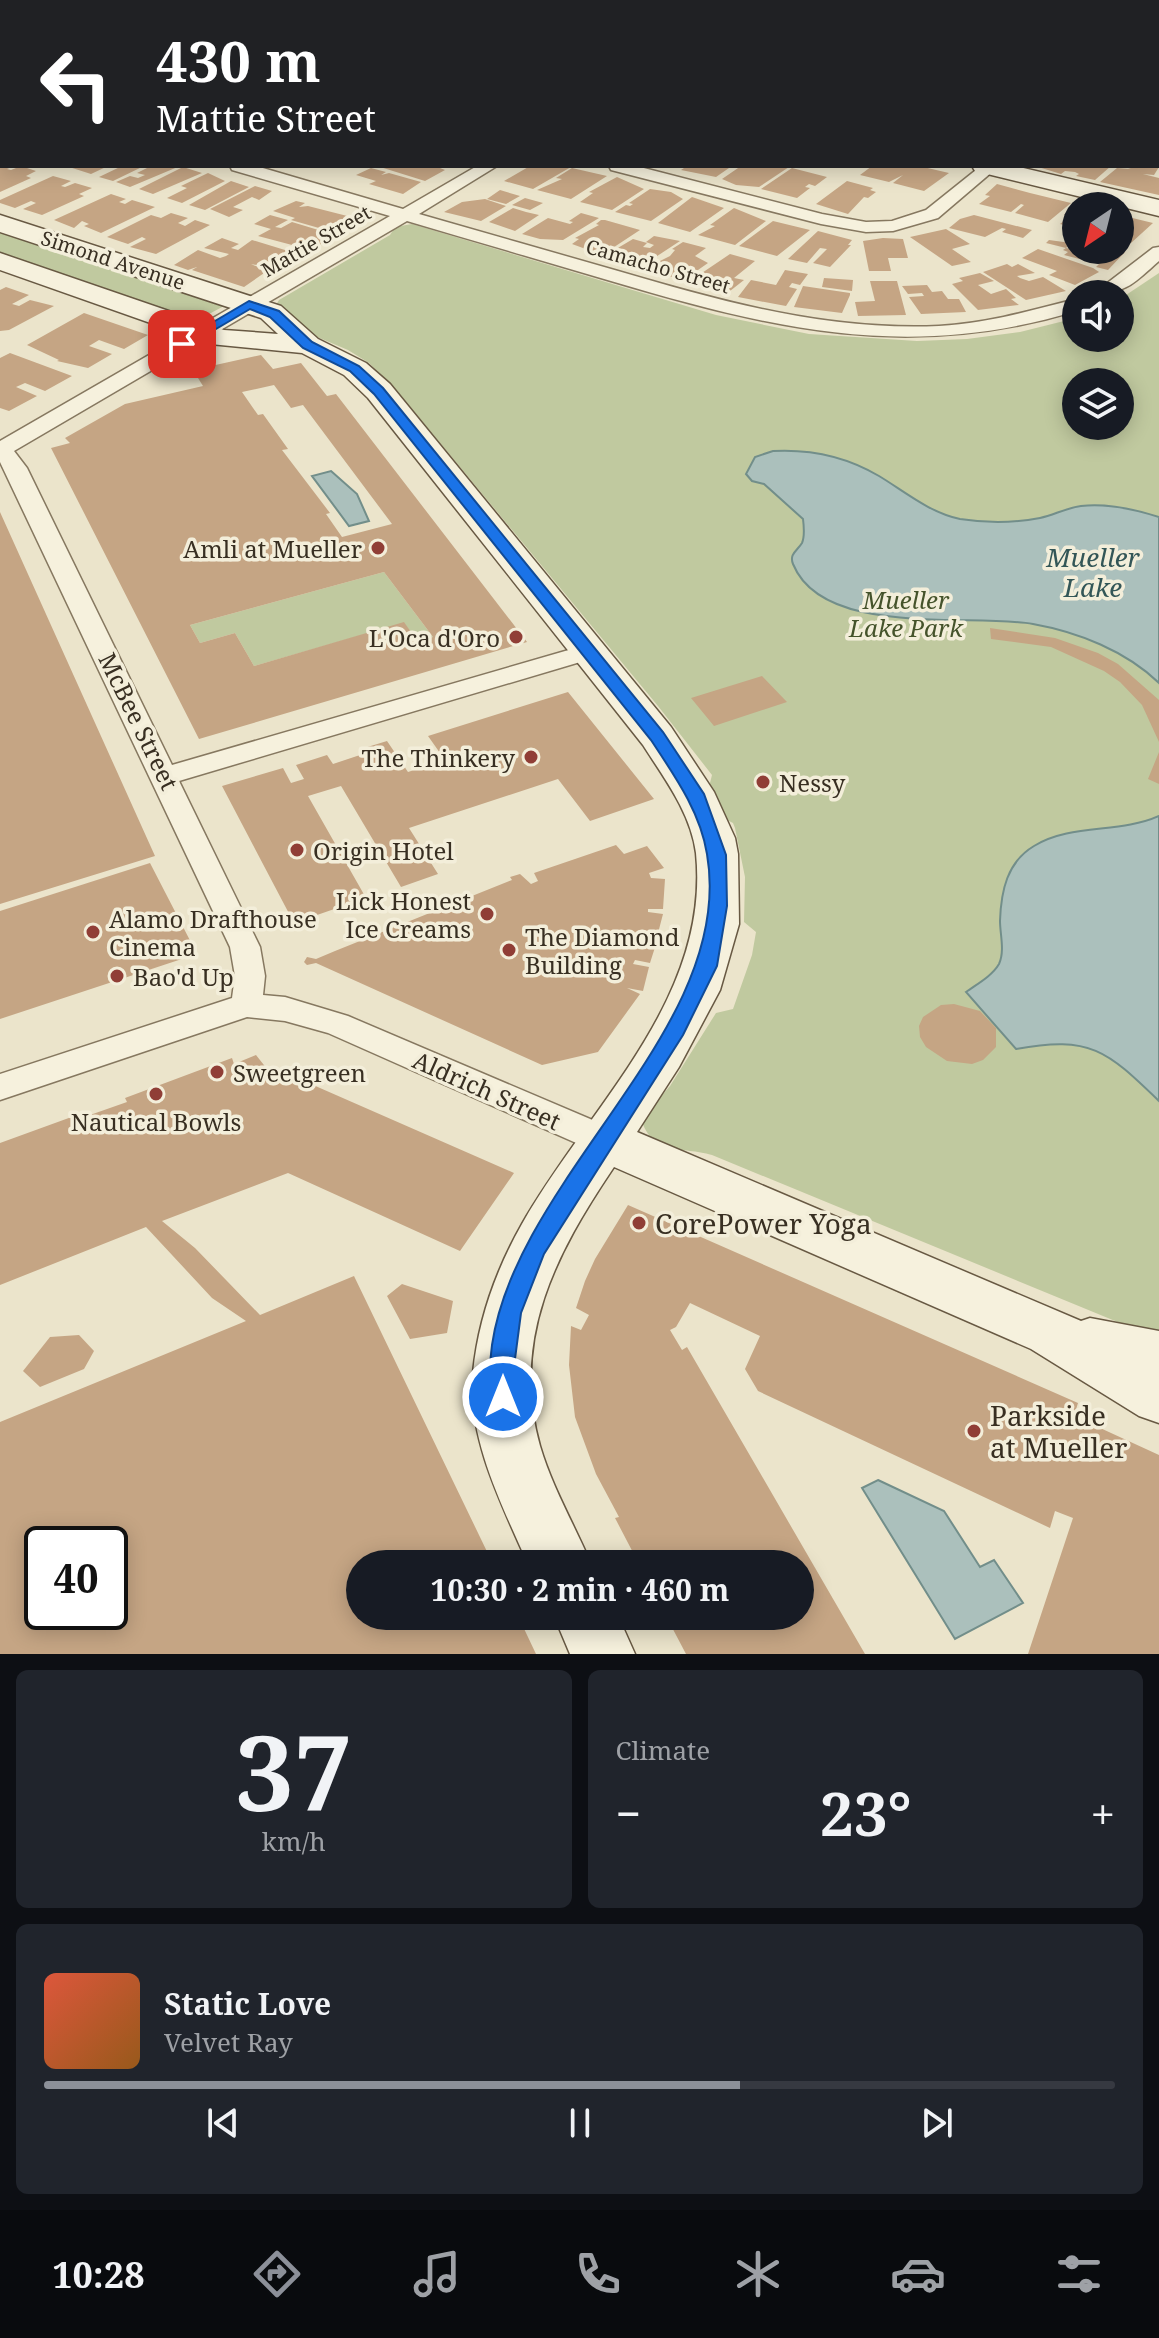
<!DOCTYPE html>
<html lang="en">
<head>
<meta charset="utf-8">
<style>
	body { margin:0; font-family:"Noto Serif",serif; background:#20242c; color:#f1f3f6; height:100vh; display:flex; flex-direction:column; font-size:30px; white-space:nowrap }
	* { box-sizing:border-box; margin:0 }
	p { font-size:26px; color:#9ea1a6 }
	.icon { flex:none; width:44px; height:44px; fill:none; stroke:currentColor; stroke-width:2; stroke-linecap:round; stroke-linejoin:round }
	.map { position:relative; height:1654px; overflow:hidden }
	.panel { display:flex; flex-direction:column; gap:16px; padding:16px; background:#0d0f14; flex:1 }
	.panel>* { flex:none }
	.banner { position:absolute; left:0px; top:0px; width:1160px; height:168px; box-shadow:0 4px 20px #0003; background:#202124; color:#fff; overflow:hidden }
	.needle { width:52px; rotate:215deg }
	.controls { position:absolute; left:1062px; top:192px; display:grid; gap:16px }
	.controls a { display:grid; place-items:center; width:72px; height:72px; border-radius:50%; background:#171b24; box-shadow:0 4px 20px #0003; font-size:40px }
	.speed { position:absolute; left:24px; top:1526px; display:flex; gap:16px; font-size:40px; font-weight:700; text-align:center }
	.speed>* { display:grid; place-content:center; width:104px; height:104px; border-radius:50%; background:#171b24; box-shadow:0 4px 20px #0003; line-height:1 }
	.speed .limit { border:4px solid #111; border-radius:12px; background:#fff; color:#111 }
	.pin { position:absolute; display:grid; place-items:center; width:68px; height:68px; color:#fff; margin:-34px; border-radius:16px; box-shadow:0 4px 12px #0006 }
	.me { position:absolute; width:88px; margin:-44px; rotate:0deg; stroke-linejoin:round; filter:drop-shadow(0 0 6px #0008) }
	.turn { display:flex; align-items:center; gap:28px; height:168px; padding:0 24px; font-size:36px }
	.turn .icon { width:104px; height:104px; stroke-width:2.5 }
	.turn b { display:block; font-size:56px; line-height:68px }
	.big { font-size:60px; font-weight:700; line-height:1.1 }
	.panel .tile { flex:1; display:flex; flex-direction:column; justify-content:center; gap:12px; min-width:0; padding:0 28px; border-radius:12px; background:#20242c }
	.panel .dial { align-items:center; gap:0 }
	.dial b { font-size:104px; line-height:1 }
	.song { display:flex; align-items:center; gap:24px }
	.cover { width:96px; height:96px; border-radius:12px; background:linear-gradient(135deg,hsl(10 70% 55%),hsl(30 70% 35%)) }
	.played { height:8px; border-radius:4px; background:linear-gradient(90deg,#8c9099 65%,#363941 65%) }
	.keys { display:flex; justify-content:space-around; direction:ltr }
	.heat { display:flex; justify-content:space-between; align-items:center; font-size:44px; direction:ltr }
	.panel .tiles { flex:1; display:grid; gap:16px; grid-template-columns:1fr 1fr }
	.tile:last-child { grid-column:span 2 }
	.trip { position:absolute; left:346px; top:1550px; width:468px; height:80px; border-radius:40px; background:#171b24; box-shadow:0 4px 20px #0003; font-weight:700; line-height:80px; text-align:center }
	.tabs { display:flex; height:128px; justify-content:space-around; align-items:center; background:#090b0e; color:#9ea1a6 }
	.tabs .icon { width:56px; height:56px }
	.tabs .on { color:#8c9099 }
	.tabs b { font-size:36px; color:#f1f3f6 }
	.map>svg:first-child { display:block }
	.green { fill:#c0c99f; fill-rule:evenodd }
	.water { fill:#abc0bc; stroke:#728e8a; stroke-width:2 }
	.building { fill:#c5a584; fill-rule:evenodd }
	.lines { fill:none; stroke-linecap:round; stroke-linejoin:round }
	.street-casing { stroke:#867860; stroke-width:3 }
	.secondary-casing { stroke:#685943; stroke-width:3 }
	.street { fill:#f6f1dd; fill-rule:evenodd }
	.secondary { fill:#f6f1dd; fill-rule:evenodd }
	.route { fill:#1a73e8; stroke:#114b97; stroke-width:2 }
	.poi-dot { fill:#903e36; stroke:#f3eeda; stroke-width:3 }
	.labels { text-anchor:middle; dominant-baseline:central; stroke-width:7; stroke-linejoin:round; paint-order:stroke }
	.far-street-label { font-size:20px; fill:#382f22; stroke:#f3eeda }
	.poi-label { font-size:24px; fill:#382f22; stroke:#f3eeda; text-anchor:start }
	.park-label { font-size:24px; font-style:italic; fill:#45532b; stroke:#f3eeda }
	.street-label { font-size:24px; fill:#382f22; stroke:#f3eeda }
	.water-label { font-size:26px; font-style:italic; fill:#335657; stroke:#f3eeda }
	.near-poi-label { font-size:28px; fill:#382f22; stroke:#f3eeda; text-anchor:start }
</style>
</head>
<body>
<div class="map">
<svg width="1159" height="1654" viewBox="0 0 1159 1654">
	<rect width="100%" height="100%" fill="#ebe4cb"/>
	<path class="green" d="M412 224 716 315 809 334 917 341 967 339 1020 332 1076 318V338H1120V299L1159 273V1339L712 1155C682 1146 653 1157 641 1119L670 1086 716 1013 733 1009 752 955 756 932 744 922 745 877 735 828 733 823 721 817 708 791 712 775 658 706 392 385 369 363 348 350 310 334 276 305 279 300 390 235 395 227ZM1076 382H1120V426H1076Z
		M0 227 223 303 224 306 196 321 0 256Z
		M384 572 433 637 418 642 404 623 254 666 235 633 200 643 190 625Z"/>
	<path class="water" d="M773 451C810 449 847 457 879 476 904 491 930 513 960 519 986 523 1014 523 1040 518 1054 515 1066 508 1081 506 1107 503 1134 509 1159 517V683C1126 651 1078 632 1033 624 970 613 823 638 793 564 789 554 797 551 802 543 805 536 804 527 803 519L764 484 752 481 746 474 755 457Z
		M331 471 357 494 369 521 349 526 312 476Z
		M1159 816V1101C1107 1051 1091 1035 1016 1049L966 992C977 984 992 976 999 964 1005 951 1000 934 1000 921 1001 891 1007 862 1034 846 1072 823 1119 834 1159 816Z
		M878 1480 944 1511 980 1567 994 1560 1023 1603 955 1639 862 1488Z"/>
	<path class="building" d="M0 166H14L7 169 11 170 21 166 36 171 26 176 31 178 0 192Z
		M66 166H108L91 174Z
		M122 166H144L113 181 99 177Z
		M151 166H180L130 187 116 182 130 176 138 178 145 175 137 173Z
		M377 166H435L445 170 425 181Z
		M530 166H567L571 167 533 189 504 181Z
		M687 166H721L729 168 716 177 681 170Z
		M741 166H785L789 167 759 187 736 185 722 179Z
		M872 166H919L949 173 924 191 893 183 903 175 889 182 860 175Z
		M1035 166H1111L1095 180 1076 176 1079 174 1075 172 1065 171 1061 174Z
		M1122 166 1159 167 1154 175 1143 174 1159 178V195L1100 182 1117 168 1131 169Z
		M183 167 202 173 153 194 139 189Z
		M371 168 386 172 381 175 389 173 421 182 403 194 369 184 376 181 356 175Z
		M572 168 607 176 571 199 537 190 562 179 556 178Z
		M792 168 827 177 815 186 809 184 805 187 810 188 797 198 761 189Z
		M208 173 225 181 182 203 167 198 187 188 181 186Z
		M53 176 71 181 61 186 65 187 75 183 92 188 79 194 84 196 42 215 23 209 36 203 31 201 15 208 0 203V200Z
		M617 177 644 189 612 210 580 202 593 193 589 192Z
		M231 181 249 187 205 210 189 205Z
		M847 181 873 188 870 190 876 192 868 198 864 197 848 214 816 204Z
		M997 184 1030 193 1071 203 1048 222 1015 213 1024 205 1021 204 1011 212 979 204 990 196 985 195Z
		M255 186 272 191 259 200 252 197 233 207 243 210 229 217 210 209Z
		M650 189 671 192 683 199 651 221 615 212 626 205 630 206 633 204 629 203Z
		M500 190 520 196 506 204 487 199Z
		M111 194 126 199 119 202 125 204 132 200 155 207 101 233 84 226 89 224 82 221 74 228 54 220Z
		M692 197 724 208 690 232 658 223Z
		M525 198 543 203 530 210 512 205Z
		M485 199 506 206 481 221 444 212 462 202Z
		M296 201 305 203 299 207 308 206 359 219 333 232 291 220 295 218 273 211Z
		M1076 204V228L1060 224 1070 216 1064 215Z
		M513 208 526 212 539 215 515 231 489 222Z
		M734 208 766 221 735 245 698 235 715 226 710 225Z
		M171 213 188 218 178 223 185 226 195 220 210 225 156 254 130 247 146 239 142 237 128 244 107 237 151 215 161 218Z
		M581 213 599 218 563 240 540 239 522 234 548 218 570 224 573 222 569 221Z
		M270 215 288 220 275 227 281 228 292 222 325 232 317 237 328 240 311 250 258 236 271 229 254 224Z
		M974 215 1032 230 1023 238 1002 232 1006 229 1002 228 985 237 949 228 960 219Z
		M1120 215 1153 223 1131 243 1120 240Z
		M601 220H605L640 230 602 255 572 244 579 239 575 238 599 225 596 224Z
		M773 221 810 230 777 256 739 246Z
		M946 229 970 244 952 249 971 262 952 266 910 237Z
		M818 231 852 240 848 245H851L830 267 813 263 827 249 820 248 807 263 788 259Z
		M654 236 680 241 642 266 617 260 623 256 611 252 633 239 647 243 643 247 650 248 654 245 646 242Z
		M222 238 239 244 231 248 238 250 252 240 298 254 277 269 251 264 267 271 244 287 192 270 197 267 188 270 174 265 198 250 220 258 226 256 229 254 204 248Z
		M883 238 903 239 908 258H888L891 271H869L863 241Z
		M1049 240 1071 243 1066 248 1070 249 1076 243V250L1125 252 1108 270 1096 267 1099 264 1064 255 1068 252 1063 250 1066 248 1046 243Z
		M683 242 706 248 695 256 708 263 688 277 680 275 676 278 664 275 668 271 650 266 670 256 675 250 672 249Z
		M1038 249 1093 268 1099 272 1075 285 1049 275 1057 271 1022 258Z
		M730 254 755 261 734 278 744 280 730 291 693 279Z
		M1007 264 1012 267 1018 264 1035 273 1017 276 1020 278 1029 281 1043 277 1066 291 1026 300 983 272Z
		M785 270 808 274 800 285 792 283 789 287 797 289 786 306 738 297 751 280 776 285Z
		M980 273 994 281 978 285 991 294 1006 289 1016 298 1011 299 1019 305 978 310 952 284 963 281 959 278Z
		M824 278 853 280 852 291 822 287Z
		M870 281H897L906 315 858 316 855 302 875 301Z
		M927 285 932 292 942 291 948 299H959L966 312 921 314 909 297 924 296 922 293 908 294 902 286Z
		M803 286 850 293V295L842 313 794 307Z
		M6 287 29 295 12 304 19 306 30 300 54 306 9 330 0 331V290Z
		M84 313 148 335 124 349 99 340 89 346 112 354 88 368 57 361 59 360 27 345Z
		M10 353 72 376 45 391 25 383 16 387 37 396 9 411 0 408V358Z
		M261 355 273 369 301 363 327 396 336 394 527 642 199 739 51 448 70 443 65 438 125 404 203 386 193 370ZM274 385 291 408 303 405 392 524 342 537 326 514 330 513 282 450 288 449 263 414 258 415 242 392ZM384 572 433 637 418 642 404 622 254 666 235 633 200 643 190 625Z
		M0 512 155 856 0 904Z
		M990 628 1055 638 1098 653 1118 664 1159 700V742L1142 705 1120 682 1104 671 1051 647 991 639Z
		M762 676 787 702 714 726 691 698Z
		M568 692 654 799 590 821 558 779 409 828 438 874 401 887 341 786 308 796 366 898 294 923 222 786 283 768 291 783 304 779 296 765 327 755 333 764 363 754 361 749 387 741 408 772 445 760 428 736Z
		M1159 752V784L1148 779Z
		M616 845 624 854 647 846 664 868 649 873 651 878 665 879 663 909H648V912L663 914 657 937 641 935V938L657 941 650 963 635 960 633 964 649 967 643 991 627 988 640 994 598 1052 542 1065 316 963 307 965 304 962 307 957 316 959 335 951 512 880 510 877 520 874 531 884 538 881 534 873Z
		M150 863 197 954 0 1019V911Z
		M954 1004 980 1011 996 1028V1047L983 1060 972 1064 947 1061 926 1047 920 1037 919 1026 923 1017 941 1005Z
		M256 1055 271 1074 304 1081 514 1173 460 1251 288 1173 162 1221 195 1248 260 1315 354 1276 493 1564H360V1616H518L536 1654H0V1422L246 1321 212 1298 146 1227 0 1285V1143L77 1115 79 1119 90 1115 127 1102 125 1098 232 1058 234 1064ZM42 1544H110V1612H42Z
		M628 1205 1078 1403 1074 1416 1159 1455V1654H1028L1073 1518 1055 1511 1050 1528 758 1391 745 1369 760 1336 690 1303 676 1327 670 1330 682 1350 687 1347 865 1654H686L666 1616H800V1564H639L615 1518 619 1517 596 1474 575 1417 569 1365 571 1326 581 1330 589 1315 576 1308 585 1281 595 1259Z
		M402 1284 453 1301 447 1333 410 1339 387 1296Z
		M79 1335 94 1351 84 1369 40 1387 23 1371 50 1337Z"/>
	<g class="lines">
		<g class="street-casing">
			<path id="street" d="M903 0H925L927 2H905Z
				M1158 46H1159V54H1158Z
				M0 91H2V101H0Z
				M230 166H256L403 209 477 166H497L419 214C485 233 552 252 618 271 723 302 828 331 939 326 987 323 1030 311 1076 299V311C909 362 773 329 611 281 543 261 475 241 407 221L14 451 27 468 172 765 579 647H597L600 652 597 657 179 781 260 947 265 976 263 995 285 997 348 1016 616 1130 621 1140 616 1150 604 1154 592 1150 328 1033 285 1021 247 1017 0 1100V1074L232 998 235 976 230 947 0 462V441L390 216 232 170Z
				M609 166H636L822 214 866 222 892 221 926 210 981 166H999L938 218 893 231 866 232 821 224 611 170Z
				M1159 247V261C1135 282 1126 294 1093 294L1153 248Z"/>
		</g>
		<g class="secondary-casing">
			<path id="secondary" d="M278 0H306L307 2H279Z
				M2 50V64L0 65V51Z
				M972 166H1015L1159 200V216L975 171Z
				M0 215 281 306 318 339 366 363 390 384 671 727 714 792 735 838 738 854 739 924 720 990 679 1067 637 1132 1081 1321 1090 1318 1159 1331V1423L1139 1416 1031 1349 614 1167C556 1253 510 1339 540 1446 552 1487 574 1524 591 1564H528C503 1507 467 1438 473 1373 478 1321 496 1270 522 1224 588 1107 711 1000 696 853 691 813 664 778 643 745L368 398 344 375 302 353 210 344 0 270V253L224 330 278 334 261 318 0 232Z
				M554 1616H618L635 1654H570Z"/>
		</g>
		<use href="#street" class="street"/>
		<use href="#secondary" class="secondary"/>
	</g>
	<path class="route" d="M249 301 279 311 312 342 359 366 383 388 663 732 704 794 726 855 727 906 717 966 683 1035 544 1254 521 1313 513 1374 515 1397 512 1405 503 1408 494 1405C486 1386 490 1365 492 1345 517 1174 737 1028 707 854 700 811 674 775 651 740L374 394 350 371 303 348 270 317 250 309 187 346 176 344Z"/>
	<g class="poi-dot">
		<circle cx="378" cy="548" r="8"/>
		<circle cx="516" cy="637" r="8"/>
		<circle cx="531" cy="757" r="8"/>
		<circle cx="763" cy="782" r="8"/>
		<circle cx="297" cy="850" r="8"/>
		<circle cx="487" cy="914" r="8"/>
		<circle cx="93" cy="932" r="8"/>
		<circle cx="509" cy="950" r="8"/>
		<circle cx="117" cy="976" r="8"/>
		<circle cx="217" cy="1072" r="8"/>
		<circle cx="156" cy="1094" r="8"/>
		<circle cx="639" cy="1223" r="8"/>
		<circle cx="974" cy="1431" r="8"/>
	</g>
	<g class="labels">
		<g class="far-street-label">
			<text transform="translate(316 241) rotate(-30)">Mattie Street</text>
			<text transform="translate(113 260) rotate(18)">Simond Avenue</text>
			<text transform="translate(658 266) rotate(16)">Camacho Street</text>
		</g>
		<g class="poi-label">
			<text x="362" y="548" text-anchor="end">Amli at Mueller</text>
			<text x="500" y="637" text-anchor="end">L'Oca d'Oro</text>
			<text x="515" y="757" text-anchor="end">The Thinkery</text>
			<text x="779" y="782">Nessy</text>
			<text x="313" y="850">Origin Hotel</text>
			<text x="471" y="900" text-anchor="end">Lick Honest<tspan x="471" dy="28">Ice Creams</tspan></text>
			<text x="109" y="918">Alamo Drafthouse<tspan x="109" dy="28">Cinema</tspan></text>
			<text x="525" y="936">The Diamond<tspan x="525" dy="28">Building</tspan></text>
			<text x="133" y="976">Bao'd Up</text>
			<text x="233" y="1072">Sweetgreen</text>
			<text x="156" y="1121" text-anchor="middle">Nautical Bowls</text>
		</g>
		<g class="park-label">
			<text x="906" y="599">Mueller<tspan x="906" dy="28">Lake Park</tspan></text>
		</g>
		<g class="street-label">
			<text transform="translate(139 721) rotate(64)">McBee Street</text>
			<text transform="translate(487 1090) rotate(24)">Aldrich Street</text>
		</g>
		<g class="water-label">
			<text x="1093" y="557">Mueller<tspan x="1093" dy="30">Lake</tspan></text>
		</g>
		<g class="near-poi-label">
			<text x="655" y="1223">CorePower Yoga</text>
			<text x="990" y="1415">Parkside<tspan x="990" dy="32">at Mueller</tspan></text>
		</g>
	</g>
</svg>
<div class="controls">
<a><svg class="needle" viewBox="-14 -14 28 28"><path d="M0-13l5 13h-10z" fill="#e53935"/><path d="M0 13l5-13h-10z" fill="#9ea1a6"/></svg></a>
<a><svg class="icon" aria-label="sound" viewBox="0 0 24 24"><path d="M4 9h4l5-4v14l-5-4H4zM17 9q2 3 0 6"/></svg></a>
<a><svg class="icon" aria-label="layers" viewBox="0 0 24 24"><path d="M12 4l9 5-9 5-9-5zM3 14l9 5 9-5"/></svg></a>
</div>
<div class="speed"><div class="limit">40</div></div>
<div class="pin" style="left:182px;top:344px;background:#d93025"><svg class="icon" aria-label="arrive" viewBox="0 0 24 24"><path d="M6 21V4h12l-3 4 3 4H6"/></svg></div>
<svg class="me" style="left:503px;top:1397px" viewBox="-20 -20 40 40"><circle r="17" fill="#1a73e8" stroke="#fff" stroke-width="3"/><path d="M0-11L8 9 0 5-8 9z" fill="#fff"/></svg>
<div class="trip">10:30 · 2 min · 460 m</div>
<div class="banner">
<div class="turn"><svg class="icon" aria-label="left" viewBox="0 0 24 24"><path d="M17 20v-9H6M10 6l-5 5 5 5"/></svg><div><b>430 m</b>Mattie Street</div></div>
</div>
</div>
<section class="panel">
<div class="tiles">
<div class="tile dial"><b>37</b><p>km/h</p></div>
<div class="tile"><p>Climate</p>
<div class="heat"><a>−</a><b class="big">23°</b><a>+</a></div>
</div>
<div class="tile">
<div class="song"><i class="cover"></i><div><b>Static Love</b><p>Velvet Ray</p></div></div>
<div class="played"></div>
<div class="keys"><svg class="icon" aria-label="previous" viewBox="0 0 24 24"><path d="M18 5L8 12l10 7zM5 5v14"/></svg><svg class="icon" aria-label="pause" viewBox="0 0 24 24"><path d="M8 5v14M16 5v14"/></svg><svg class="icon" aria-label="next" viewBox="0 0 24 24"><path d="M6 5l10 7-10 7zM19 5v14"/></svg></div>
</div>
</div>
</section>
<nav class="tabs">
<b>10:28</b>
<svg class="icon on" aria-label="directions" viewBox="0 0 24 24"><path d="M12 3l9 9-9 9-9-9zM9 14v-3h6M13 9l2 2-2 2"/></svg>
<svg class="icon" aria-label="music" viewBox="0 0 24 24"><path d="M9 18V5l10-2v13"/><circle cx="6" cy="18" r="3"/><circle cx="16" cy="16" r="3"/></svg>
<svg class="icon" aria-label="phone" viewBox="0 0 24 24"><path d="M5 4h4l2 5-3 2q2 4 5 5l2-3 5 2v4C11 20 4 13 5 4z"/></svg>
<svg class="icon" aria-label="climate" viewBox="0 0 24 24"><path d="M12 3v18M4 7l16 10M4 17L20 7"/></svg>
<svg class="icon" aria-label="car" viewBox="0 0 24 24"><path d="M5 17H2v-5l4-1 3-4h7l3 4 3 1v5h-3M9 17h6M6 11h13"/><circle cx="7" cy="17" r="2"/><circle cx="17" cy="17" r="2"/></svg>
<svg class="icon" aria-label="filters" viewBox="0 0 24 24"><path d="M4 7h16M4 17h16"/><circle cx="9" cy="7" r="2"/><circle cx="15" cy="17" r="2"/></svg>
</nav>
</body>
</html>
